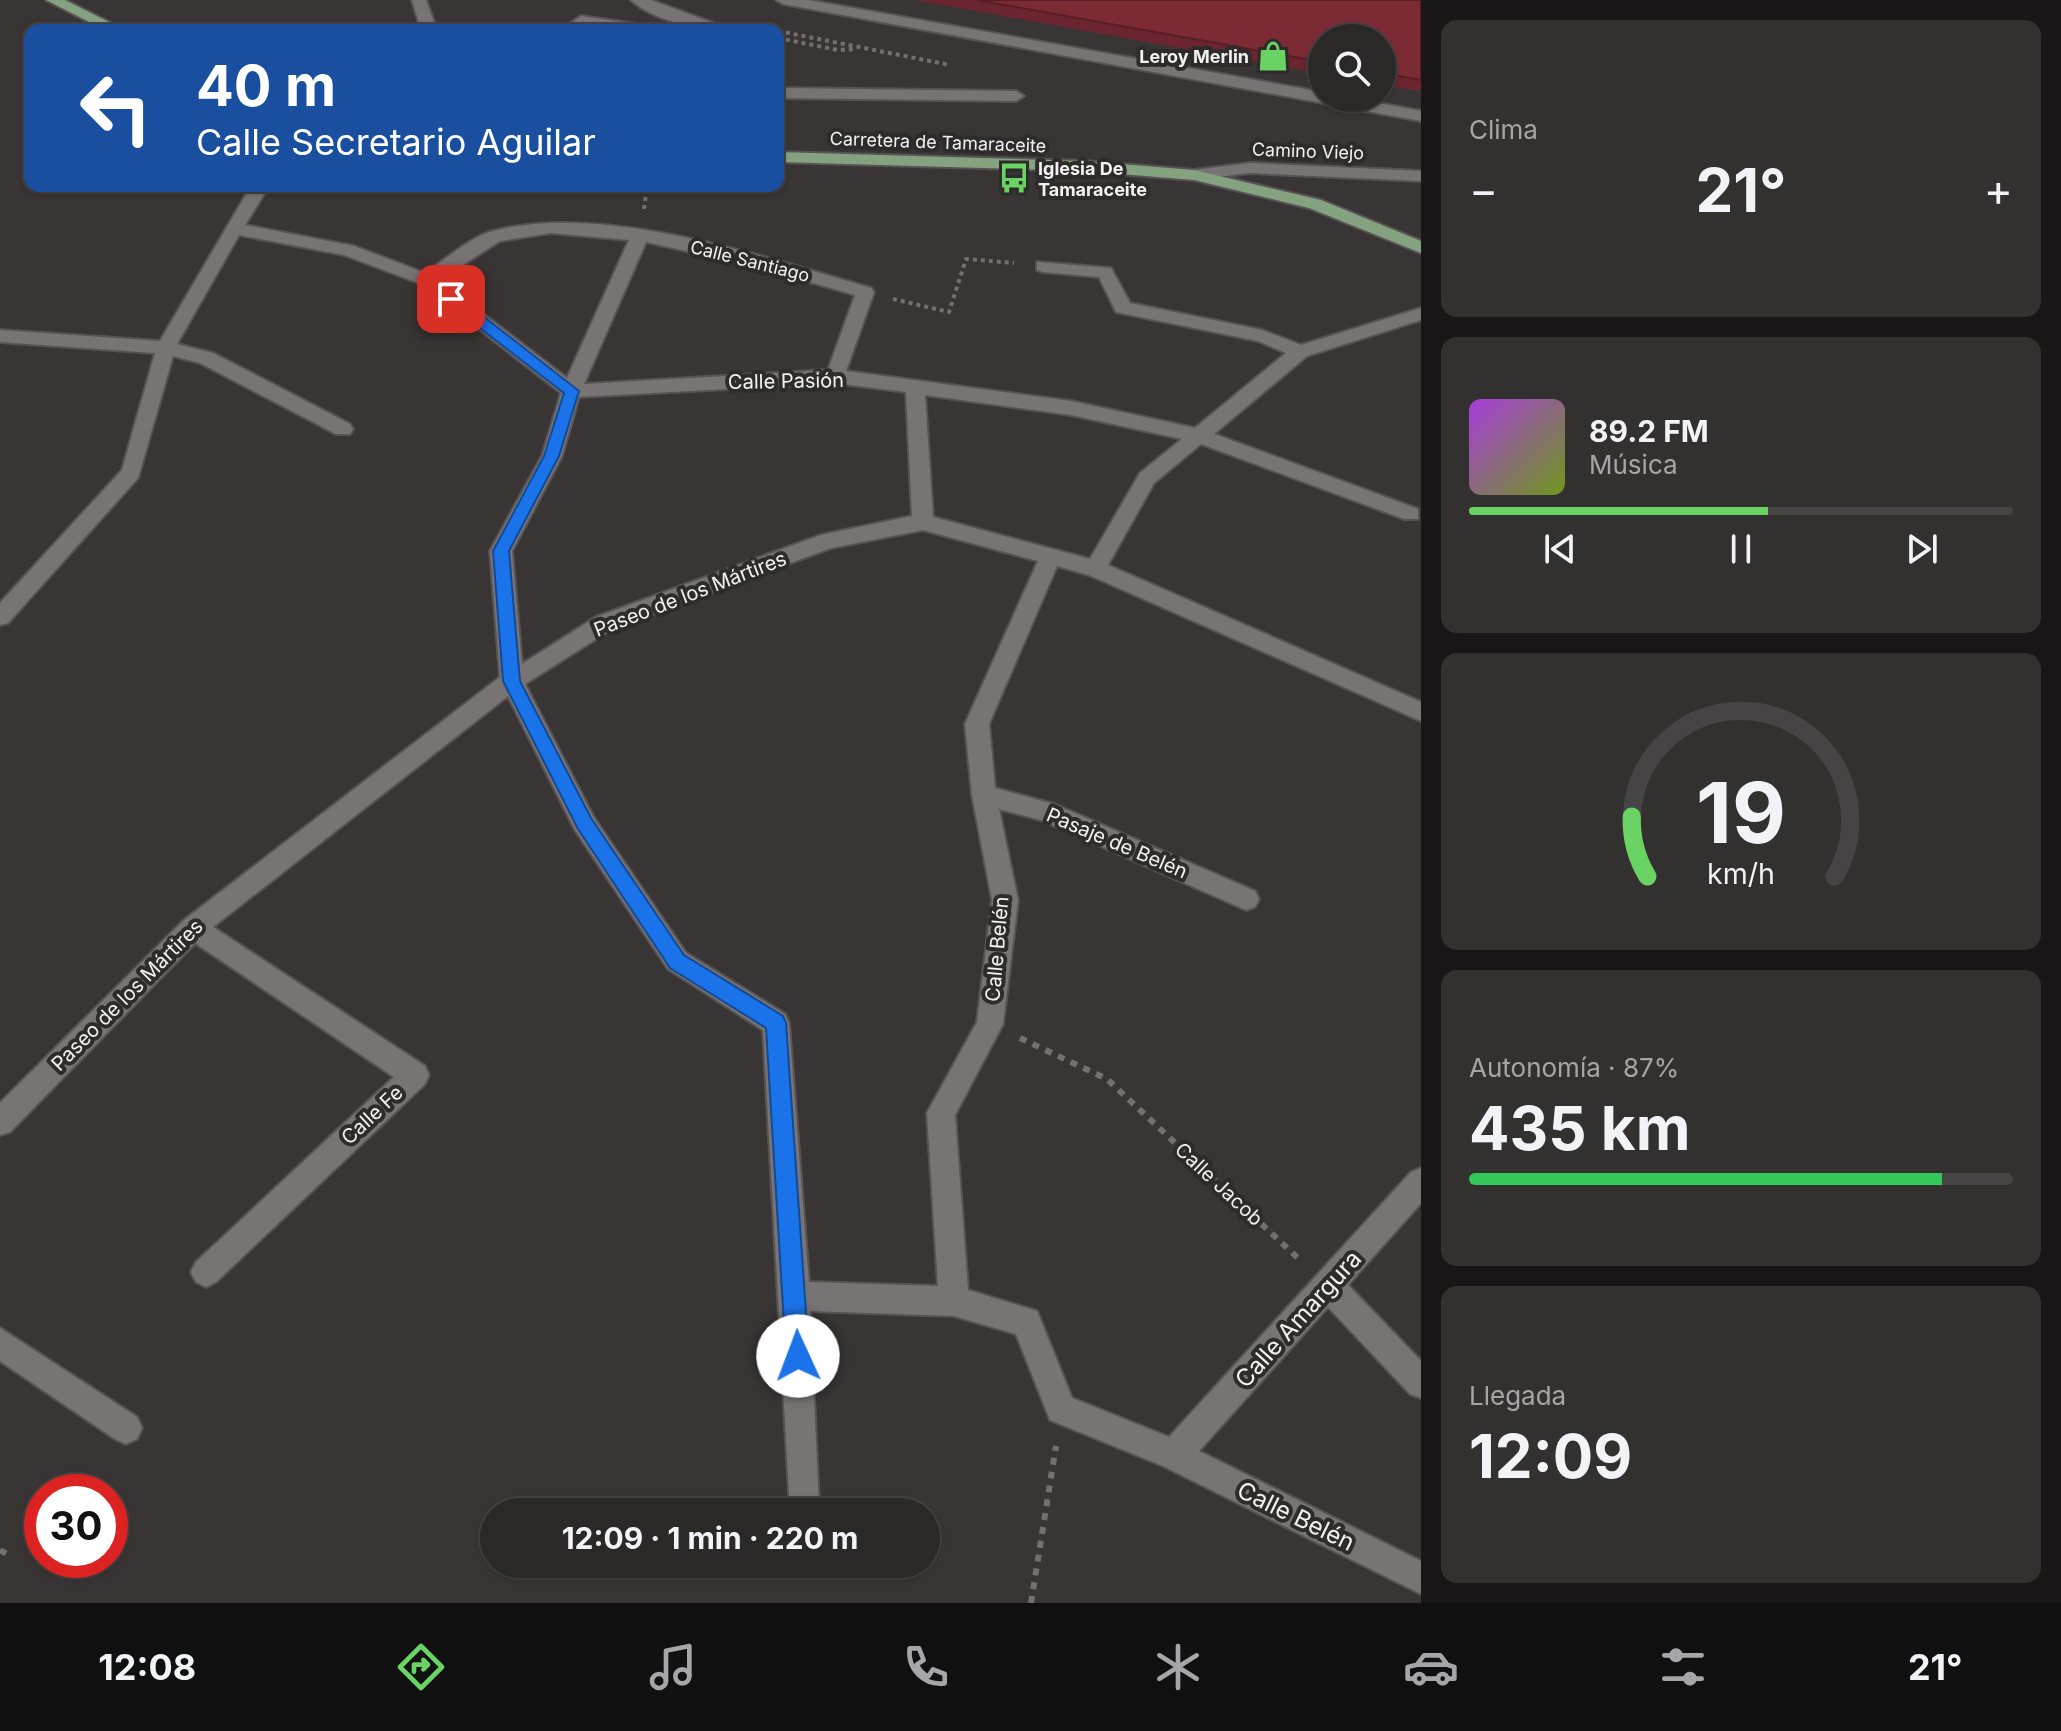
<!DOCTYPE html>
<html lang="es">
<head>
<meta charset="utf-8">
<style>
	body { margin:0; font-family:Inter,sans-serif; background:#333030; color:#f1f3f6; height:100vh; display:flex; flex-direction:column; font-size:30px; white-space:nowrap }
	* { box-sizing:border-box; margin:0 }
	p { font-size:26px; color:#a6a6a8 }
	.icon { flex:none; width:44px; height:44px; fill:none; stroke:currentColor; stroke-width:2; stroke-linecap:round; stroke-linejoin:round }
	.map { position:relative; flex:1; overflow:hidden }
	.drawer { display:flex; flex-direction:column; gap:20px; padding:20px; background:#181616; width:640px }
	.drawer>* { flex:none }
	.hud { position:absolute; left:24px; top:24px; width:760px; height:168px; border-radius:16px; box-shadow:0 2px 6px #0004,0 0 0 2px #474445; background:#1a4fa0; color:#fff; overflow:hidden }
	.fabs { position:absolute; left:1308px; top:24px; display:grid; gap:16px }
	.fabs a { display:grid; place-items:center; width:88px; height:88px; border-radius:50%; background:#2b2828; box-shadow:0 2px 6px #0004,0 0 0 2px #474445; font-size:40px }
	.speed { position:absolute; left:24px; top:1474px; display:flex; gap:16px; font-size:40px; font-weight:700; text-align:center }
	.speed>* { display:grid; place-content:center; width:104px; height:104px; border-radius:50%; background:#2b2828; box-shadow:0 2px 6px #0004,0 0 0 2px #474445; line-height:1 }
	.speed .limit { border:12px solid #d22; background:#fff; color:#111 }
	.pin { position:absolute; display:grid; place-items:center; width:68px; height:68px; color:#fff; margin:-34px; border-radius:16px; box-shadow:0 4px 12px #0006 }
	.me { position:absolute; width:88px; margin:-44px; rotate:358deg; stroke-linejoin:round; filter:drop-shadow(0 0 6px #0008) }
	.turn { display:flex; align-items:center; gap:28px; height:168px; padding:0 40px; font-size:36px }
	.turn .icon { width:104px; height:104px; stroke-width:2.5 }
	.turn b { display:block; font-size:56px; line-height:68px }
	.big { font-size:60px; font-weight:700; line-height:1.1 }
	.drawer .card { flex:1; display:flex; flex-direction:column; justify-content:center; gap:12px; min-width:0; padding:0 28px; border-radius:16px; background:#333030 }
	.drawer .dial { align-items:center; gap:0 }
	.dial svg { height:208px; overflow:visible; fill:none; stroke:#474445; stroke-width:7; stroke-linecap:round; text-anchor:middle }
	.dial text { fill:#f1f3f6; stroke:none }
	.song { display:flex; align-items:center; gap:24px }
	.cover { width:96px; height:96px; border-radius:12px; background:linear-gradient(135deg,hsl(280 70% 55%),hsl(80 70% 35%)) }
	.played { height:8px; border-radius:4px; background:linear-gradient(90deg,#69d464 55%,#474445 55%) }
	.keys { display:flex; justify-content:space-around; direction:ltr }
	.heat { display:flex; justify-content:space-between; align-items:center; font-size:44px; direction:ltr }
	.charge { height:12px; border-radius:6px; background:linear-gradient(90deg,#34c759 87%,#474445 0) }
	.trip { position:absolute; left:480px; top:1498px; width:460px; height:80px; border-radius:40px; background:#2b2828; box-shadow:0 2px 6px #0004,0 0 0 2px #474445; font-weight:700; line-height:80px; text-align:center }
	.menu { display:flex; height:128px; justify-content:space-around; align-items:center; background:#111010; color:#a6a6a8 }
	.menu .icon { width:56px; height:56px }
	.menu .current { color:#69d464 }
	.menu b { font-size:36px; color:#f1f3f6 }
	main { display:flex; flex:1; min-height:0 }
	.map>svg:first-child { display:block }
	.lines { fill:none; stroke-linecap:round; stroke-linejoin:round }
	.minor-casing { stroke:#575354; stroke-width:4 }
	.major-casing { stroke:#575354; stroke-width:4 }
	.path-far1 { stroke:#737070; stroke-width:4; stroke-dasharray:4 4; stroke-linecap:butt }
	.path { stroke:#737070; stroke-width:6; stroke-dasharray:7 7; stroke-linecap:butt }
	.minor { fill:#787474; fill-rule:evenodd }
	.major { fill:#84a280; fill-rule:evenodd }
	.wall { fill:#6b252e }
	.building { fill:#7c2b35; stroke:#571e25; stroke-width:2 }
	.route { fill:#1a73e8; stroke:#114b97; stroke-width:2 }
	.labels { text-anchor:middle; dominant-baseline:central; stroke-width:8; stroke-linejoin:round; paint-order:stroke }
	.far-poi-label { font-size:18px; font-weight:bold; fill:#f3f1f1; stroke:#2e2b2b; text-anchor:end }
	.far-street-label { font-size:18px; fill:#f3f1f1; stroke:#2e2b2b }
	.street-label { font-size:20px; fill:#f3f1f1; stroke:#2e2b2b }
	.near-street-label { font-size:24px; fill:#f3f1f1; stroke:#2e2b2b }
</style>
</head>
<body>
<main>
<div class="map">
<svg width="1421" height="1603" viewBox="0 0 1421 1603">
	<rect width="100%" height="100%" fill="#393535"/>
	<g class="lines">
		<g class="minor-casing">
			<path id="minor" d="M412 0H426L437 30H421Z
				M631 0H651L732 30C700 30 655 22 631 0Z
				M776 0H808L1322 92V98H1352L1421 111V121L783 4Z
				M581 16 644 25 652 30 584 26 579 30H561Z
				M778 88 1016 91 1024 96 1016 101 778 98Z
				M1250 163 1421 171V181L1250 173 1194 180 1186 175 1194 170Z
				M251 186H269L245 225 354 246 425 273C445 260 470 237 493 231 603 202 764 257 871 288L874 292 846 371 1071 401 1195 428 1286 353 1258 341 1116 312 1099 277 1043 272 1037 270V262L1111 268 1130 303 1262 330 1301 345 1421 308V320L1307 356 1214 434 1418 509V519H1404L1201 444 1154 483 1108 565 1421 702V721L1089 575 1057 566 989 724 995 788 1054 804 1255 891 1259 899 1255 907 1246 910 1041 820 999 809 1018 900 1003 1024 955 1115 968 1290 1037 1311 1072 1398 1169 1437 1411 1172 1421 1168V1203L1348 1285 1421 1361V1398L1410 1394 1328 1307 1199 1451 1421 1561V1594L1163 1466 1050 1420 1016 1334 954 1316 810 1311 819 1506 816 1512H790L763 1030 668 969 575 830 508 696 213 927 425 1066 429 1075 425 1084 216 1282 206 1287 196 1282 191 1272 196 1262 394 1077 195 943 10 1132 0 1135V1103L184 920 500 677 490 551 542 456 561 393 421 284 344 255 239 235 177 344 213 353 350 424 353 429 350 434H336L200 363 173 356 138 478 8 623 0 625V603L122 470 155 353 0 342V330L160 341ZM551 233 629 240 567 378 439 280 500 241ZM646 242 758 267 855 295 828 370 584 384ZM835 383 906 392 912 516 821 535 596 617 522 664 512 551 562 456 579 397ZM925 395 1071 415 1182 439 1140 473 1090 559 933 517ZM923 530 1038 561 965 724 972 795 992 900 977 1022 927 1113 938 1286 809 1282 789 1023 785 1014 686 953 593 816 525 684 612 629 831 548Z
				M0 1328 137 1417 142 1428 137 1439 126 1444 115 1439 0 1361Z"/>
		</g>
		<g class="major-casing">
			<path id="major" d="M46 0H65L125 30H105Z
				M778 152 1084 161 1194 170 1321 200 1421 241V253L1309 208 1194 180 1084 171 778 162Z"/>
		</g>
		<path class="path-far1" d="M751 26 774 30
			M778 31 950 65
			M778 38 838 50 857 49
			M644 209 647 186
			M893 299 949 312 966 259 1014 263"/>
		<path class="path" d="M1020 1038 1107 1079 1301 1261
			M0 1550 7 1554
			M1031 1603 1056 1446"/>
		<use href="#minor" class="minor"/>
		<use href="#major" class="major"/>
	</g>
	<path class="wall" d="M915 0H1421V90L1420 91 1382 85V38H1322V74Z"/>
	<path class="building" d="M977 0H1421V80L1382 73V38H1322V62Z"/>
	<path class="route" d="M446 295H456L579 391 559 456 509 551 520 681 591 818 684 955 783 1016 786 1023 809 1356 806 1364 798 1368 789 1364 786 1356 766 1028 670 968 578 829 503 681 493 551 544 456 564 393 446 302Z"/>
	<defs>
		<g id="shop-bare" transform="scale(2.4)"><path d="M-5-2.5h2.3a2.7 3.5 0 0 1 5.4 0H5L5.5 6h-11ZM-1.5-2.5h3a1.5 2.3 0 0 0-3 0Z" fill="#69d464" stroke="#2e2b2b" stroke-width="2.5" paint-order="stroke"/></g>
		<g id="bus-bare" transform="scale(2.4)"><path d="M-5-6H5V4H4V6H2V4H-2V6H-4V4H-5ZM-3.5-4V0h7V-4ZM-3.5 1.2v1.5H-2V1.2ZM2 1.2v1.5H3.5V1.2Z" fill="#69d464" stroke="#2e2b2b" stroke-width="2.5" paint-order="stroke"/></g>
	</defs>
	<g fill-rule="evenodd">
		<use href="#shop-bare" x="1273" y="56"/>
		<use href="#bus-bare" x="1014" y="178"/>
	</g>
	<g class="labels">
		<g class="far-poi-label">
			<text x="1249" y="56">Leroy Merlin</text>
			<text x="1038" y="168" text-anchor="start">Iglesia De<tspan x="1038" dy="21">Tamaraceite</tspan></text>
		</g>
		<g class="far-street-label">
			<text transform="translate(938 142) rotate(2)">Carretera de Tamaraceite</text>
			<text transform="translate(1308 151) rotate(2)">Camino Viejo</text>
			<text transform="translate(750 261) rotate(14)">Calle Santiago</text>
		</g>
		<g class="street-label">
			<text transform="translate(786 381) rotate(-1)">Calle Pasión</text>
			<text transform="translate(690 594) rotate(-21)">Paseo de los Mártires</text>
			<text transform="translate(1117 843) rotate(23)">Pasaje de Belén</text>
			<text transform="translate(997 949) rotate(-85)">Calle Belén</text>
			<text transform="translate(127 995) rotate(-45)">Paseo de los Mártires</text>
			<text transform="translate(372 1115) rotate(-43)">Calle Fe</text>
			<text transform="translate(1219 1184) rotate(43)">Calle Jacob</text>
		</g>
		<g class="near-street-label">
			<text transform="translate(1298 1319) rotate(-48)">Calle Amargura</text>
			<text transform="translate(1296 1516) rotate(26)">Calle Belén</text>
		</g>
	</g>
</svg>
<div class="fabs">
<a><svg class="icon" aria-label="search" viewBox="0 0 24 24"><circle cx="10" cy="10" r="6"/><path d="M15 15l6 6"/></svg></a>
</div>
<div class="speed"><div class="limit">30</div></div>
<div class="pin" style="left:451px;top:299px;background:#d93025"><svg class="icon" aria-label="arrive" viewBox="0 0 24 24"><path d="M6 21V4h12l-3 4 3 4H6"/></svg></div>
<svg class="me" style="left:798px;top:1356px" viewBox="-20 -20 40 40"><circle r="19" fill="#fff"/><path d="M0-13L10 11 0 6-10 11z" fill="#1a73e8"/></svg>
<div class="trip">12:09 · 1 min · 220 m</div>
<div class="hud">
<div class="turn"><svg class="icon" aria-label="left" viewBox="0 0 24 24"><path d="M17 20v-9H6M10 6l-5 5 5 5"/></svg><div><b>40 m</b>Calle Secretario Aguilar</div></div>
</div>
</div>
<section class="drawer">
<div class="card"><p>Clima</p>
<div class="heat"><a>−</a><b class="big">21°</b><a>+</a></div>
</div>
<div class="card">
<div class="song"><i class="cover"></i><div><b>89.2 FM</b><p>Música</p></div></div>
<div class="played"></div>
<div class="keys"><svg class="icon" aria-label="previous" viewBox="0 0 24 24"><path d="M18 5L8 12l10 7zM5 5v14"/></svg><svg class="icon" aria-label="pause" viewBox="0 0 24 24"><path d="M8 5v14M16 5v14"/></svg><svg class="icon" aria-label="next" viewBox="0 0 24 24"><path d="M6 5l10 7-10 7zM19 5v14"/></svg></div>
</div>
<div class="card dial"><svg viewBox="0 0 100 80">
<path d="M14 69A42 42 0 1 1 86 69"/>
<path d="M14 69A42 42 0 0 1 8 46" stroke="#69d464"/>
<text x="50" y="56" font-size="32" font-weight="700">19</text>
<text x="50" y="72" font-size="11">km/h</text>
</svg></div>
<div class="card"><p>Autonomía · 87%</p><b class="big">435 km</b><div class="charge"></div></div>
<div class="card"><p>Llegada</p><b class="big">12:09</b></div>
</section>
</main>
<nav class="menu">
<b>12:08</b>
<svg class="icon current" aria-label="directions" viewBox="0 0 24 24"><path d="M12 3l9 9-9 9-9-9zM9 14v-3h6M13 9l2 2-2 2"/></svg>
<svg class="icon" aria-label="music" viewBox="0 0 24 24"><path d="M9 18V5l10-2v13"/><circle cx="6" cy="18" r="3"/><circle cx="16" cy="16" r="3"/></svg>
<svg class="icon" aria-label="phone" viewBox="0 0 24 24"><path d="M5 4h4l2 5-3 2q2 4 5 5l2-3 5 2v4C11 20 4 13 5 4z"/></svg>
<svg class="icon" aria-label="climate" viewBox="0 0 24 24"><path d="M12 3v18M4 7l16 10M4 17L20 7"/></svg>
<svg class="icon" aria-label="car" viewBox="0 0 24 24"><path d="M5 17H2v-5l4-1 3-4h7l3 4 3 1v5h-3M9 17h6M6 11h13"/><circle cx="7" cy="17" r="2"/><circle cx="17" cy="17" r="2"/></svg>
<svg class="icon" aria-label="filters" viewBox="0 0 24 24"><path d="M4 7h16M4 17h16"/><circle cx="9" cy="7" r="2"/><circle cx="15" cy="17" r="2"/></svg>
<b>21°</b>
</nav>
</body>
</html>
